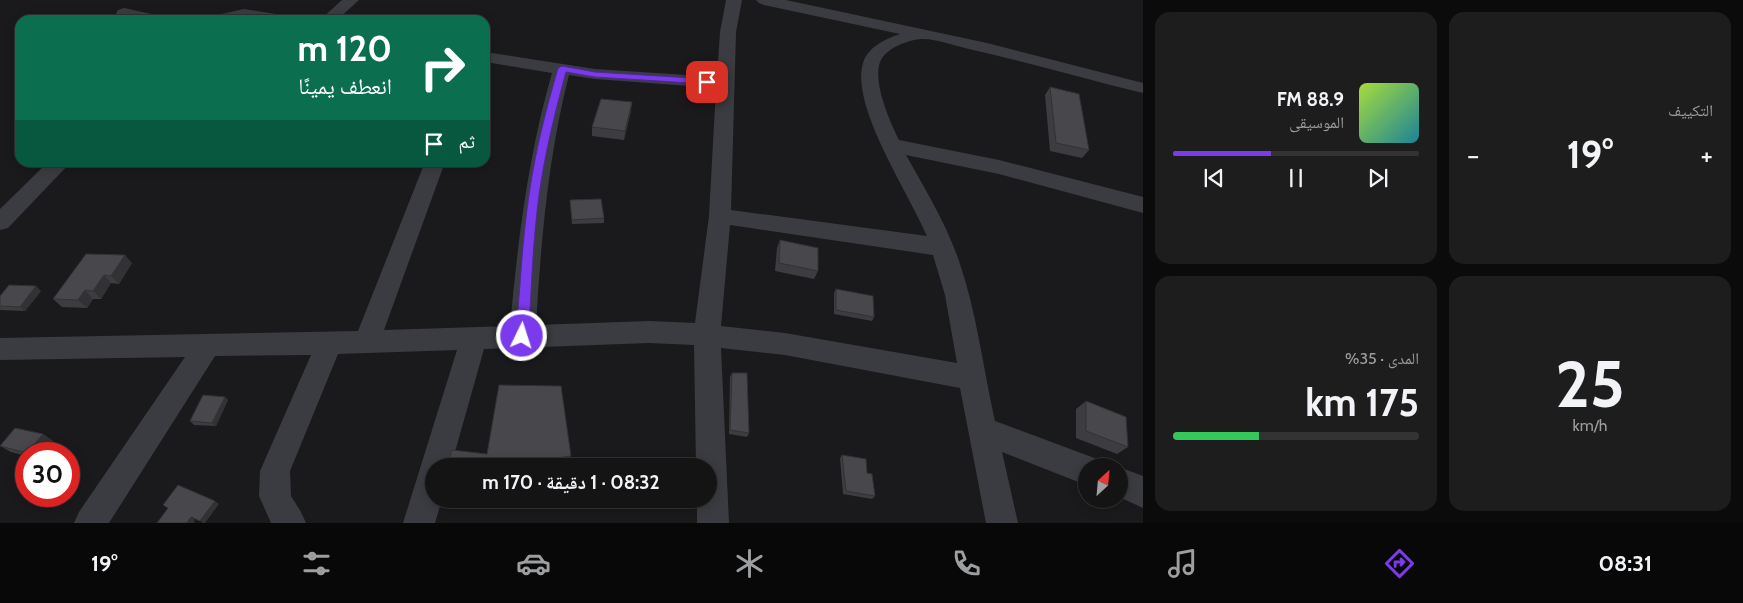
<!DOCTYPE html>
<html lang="ar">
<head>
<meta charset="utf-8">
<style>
	body { margin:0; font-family:Cabin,"Noto Naskh Arabic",sans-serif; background:#1d1d1e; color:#f1f3f6; direction:rtl; height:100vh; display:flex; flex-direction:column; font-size:19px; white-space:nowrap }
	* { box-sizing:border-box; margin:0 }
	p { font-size:16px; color:#9d9ea0 }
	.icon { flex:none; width:28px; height:28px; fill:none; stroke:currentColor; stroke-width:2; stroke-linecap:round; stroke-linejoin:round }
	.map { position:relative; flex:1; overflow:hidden; direction:ltr }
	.side { display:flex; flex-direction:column; gap:12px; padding:12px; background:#0b0b0c; width:600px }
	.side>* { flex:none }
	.top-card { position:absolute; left:15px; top:15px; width:475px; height:152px; border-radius:15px; box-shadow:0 2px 12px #0003,0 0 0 1px #333334; direction:rtl; background:#0b6e4f; color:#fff; overflow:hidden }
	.needle { width:32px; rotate:26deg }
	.tools { position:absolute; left:1078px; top:458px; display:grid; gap:10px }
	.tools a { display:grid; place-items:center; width:50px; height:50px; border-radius:50%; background:#141415; box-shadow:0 2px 12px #0003,0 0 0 1px #333334; font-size:25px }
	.speed { position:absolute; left:15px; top:442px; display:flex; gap:10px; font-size:25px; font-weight:700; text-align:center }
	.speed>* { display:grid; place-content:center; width:65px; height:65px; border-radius:50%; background:#141415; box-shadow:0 2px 12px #0003,0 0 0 1px #333334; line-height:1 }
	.speed .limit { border:8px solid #d22; background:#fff; color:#111 }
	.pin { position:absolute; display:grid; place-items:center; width:42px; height:42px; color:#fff; margin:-21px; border-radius:10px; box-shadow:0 2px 8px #0006 }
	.me { position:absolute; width:55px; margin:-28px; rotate:4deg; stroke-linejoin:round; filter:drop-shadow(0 0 4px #0008) }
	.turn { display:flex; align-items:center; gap:18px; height:105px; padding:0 15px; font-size:22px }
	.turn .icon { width:65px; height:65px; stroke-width:2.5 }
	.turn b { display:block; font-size:35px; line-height:42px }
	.then { display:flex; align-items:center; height:48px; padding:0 15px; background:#0003; gap:10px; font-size:19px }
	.big { font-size:38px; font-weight:700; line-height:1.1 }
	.side .widget { flex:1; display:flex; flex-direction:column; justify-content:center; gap:8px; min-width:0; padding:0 18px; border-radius:15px; background:#1d1d1e }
	.side .dial { align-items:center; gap:0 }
	.dial b { font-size:65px; line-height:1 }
	.song { display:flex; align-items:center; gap:15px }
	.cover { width:60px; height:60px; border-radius:8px; background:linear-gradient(135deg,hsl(80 70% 55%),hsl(190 70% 35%)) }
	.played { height:5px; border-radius:2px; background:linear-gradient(90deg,#7c3aed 40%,#333334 40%) }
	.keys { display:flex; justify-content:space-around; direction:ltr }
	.heat { display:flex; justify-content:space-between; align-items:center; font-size:28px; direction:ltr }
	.charge { height:8px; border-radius:4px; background:linear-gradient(90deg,#34c759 35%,#333334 0) }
	.side .tiles { flex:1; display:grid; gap:12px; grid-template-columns:repeat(2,1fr) }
	.trip { position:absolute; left:425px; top:458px; width:292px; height:50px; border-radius:25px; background:#141415; box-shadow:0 2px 12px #0003,0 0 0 1px #333334; font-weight:700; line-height:50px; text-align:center; direction:rtl }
	.tabs { display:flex; height:80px; justify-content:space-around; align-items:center; background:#080808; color:#9d9ea0 }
	.tabs .icon { width:35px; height:35px }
	.tabs .current { color:#7c3aed }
	.tabs b { font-size:22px; color:#f1f3f6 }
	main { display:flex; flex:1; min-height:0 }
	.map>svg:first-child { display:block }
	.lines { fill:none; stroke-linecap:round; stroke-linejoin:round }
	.minor { fill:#3b3c41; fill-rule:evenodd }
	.wall { fill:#3d3d41 }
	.shaded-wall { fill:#323235 }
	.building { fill:#47474c; stroke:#323235 }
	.route { fill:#7c3aed; stroke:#51269a }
</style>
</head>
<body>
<main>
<section class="side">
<div class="tiles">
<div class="widget"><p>التكييف</p>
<div class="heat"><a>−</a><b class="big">19°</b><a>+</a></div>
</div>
<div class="widget">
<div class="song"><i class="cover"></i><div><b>88.9 FM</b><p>الموسيقى</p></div></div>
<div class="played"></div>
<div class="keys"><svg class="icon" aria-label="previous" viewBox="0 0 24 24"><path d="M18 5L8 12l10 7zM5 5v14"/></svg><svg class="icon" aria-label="pause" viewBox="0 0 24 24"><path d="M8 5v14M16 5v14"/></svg><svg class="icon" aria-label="next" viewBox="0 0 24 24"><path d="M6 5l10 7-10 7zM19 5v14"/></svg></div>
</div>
<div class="widget dial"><b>25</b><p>km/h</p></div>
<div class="widget"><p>المدى · 35%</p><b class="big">175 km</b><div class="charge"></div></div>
</div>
</section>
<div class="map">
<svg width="1143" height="523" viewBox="0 0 1143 523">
	<rect width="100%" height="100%" fill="#1a1a1c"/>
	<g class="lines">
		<path class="minor" d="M342 0H359L337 20H320Z
			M726 0H742L736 32 731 210 927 236C910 195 850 106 863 63 868 47 885 39 900 34L764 5 759 3 756 0H786L987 43 1143 83V93C1085 79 1028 62 969 49 956 46 934 38 921 39 908 40 887 48 881 60 871 79 890 122 899 140L999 160 1143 197V213L999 174 906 155C925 189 946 223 959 261 977 313 983 368 995 421L1097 459 1100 466H1086V485L1002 452 1018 523H986L960 388 785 355 721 348 729 523H697V499H709V466H696L694 345 649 343 484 349 451 466H434V499H442L435 523H403L457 350 338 354 290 471 291 496 301 512 306 523H271L259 496 260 471 311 355 215 356 109 523H74L79 512 185 357 0 360V338L358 331 425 162H445L384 330 510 326C518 240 528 156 552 73L485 62V52L595 69 717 77 720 32ZM569 75 595 79 716 88 709 216 695 323 649 321 536 325C541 241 548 157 569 75ZM730 225 933 255 945 295 957 363 785 333 721 326Z
			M124 8 165 17 167 20H135L118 16 116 13 118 10Z
			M244 9 282 15 288 17 290 20H206L208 17Z
			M48 162H71L8 228 0 230V209Z
			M1119 467 1143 476V508L1119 497Z"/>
	</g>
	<path class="wall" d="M1050 87 1089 150 1082 158 1050 151 1045 95Z
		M631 111 624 140 592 136V127Z
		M570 200 604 218V223L572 224Z
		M780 240 818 271 814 279 775 271 777 248Z
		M86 254 132 263 119 284 111 283 101 299H93L87 308 62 307 53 299Z
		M836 289 874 317 872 321 834 314V293Z
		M41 291 25 311 0 310V296Z
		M732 373 749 433 747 437 729 434 730 377Z
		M225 397 228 400 216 426 194 425 190 421Z
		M1086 401 1128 447 1117 454 1076 438V409Z
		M43 434 53 441 43 454H26V456L11 452 0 446Z
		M487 454 571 456V464L559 466H437Z
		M842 455 867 473 875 496 872 499 843 494 840 458Z
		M442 499H470V502L443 501Z"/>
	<path class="shaded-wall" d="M632 102 631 111 624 140 625 131Z
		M125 255 132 263 119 284 111 276Z
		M104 275 111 283 101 299 93 291Z
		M36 286 41 291 25 311 20 307Z
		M85 290 93 299 87 308 78 300Z
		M225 397 228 400 216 426 212 423Z
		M43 434 53 441 43 454H29L27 453Z
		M215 501 219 504 205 523H203L200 521Z
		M191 517 195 520 194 523H187Z"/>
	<path class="building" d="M1050 87 1079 94 1089 150 1056 143Z
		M601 99 632 102 625 131 592 127Z
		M601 199 604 218 572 220 570 200Z
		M780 240 818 248V271L779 263Z
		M86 254 125 255 111 276 104 275 93 291 85 290 78 300 53 299Z
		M9 285 36 286 20 307 0 306V296Z
		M836 289 873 296 874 317 836 310Z
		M732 373H747L749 433 730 430Z
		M499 385 561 386 571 456 557 458V466H437L439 460 449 459 452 450 487 454Z
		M203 395 225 397 212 423 190 421Z
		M1086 401 1126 417 1128 447 1086 431Z
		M15 428 43 434 27 453 0 446Z
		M842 455 866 459 867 473 872 474 875 496 846 491Z
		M178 485 215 501 200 521 191 517 187 523H157L168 508 163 505Z"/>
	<path class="route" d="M562 66 595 72 707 79 711 82 707 84 595 77 566 72C555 112 545 153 539 195 533 241 531 289 529 336L527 339 522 341 518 339 516 336C520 289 522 242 529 195 535 152 546 110 558 68Z"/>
</svg>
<div class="tools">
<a><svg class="needle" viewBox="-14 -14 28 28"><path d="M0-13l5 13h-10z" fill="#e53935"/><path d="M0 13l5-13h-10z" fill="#9d9ea0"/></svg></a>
</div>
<div class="speed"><div class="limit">30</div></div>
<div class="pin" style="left:707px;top:82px;background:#d93025"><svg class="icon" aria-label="arrive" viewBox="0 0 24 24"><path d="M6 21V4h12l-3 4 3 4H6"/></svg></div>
<svg class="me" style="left:522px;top:336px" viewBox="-20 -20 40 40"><circle r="17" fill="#7c3aed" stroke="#fff" stroke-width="3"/><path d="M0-11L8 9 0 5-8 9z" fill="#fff"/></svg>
<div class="trip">08:32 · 1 دقيقة · 170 m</div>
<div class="top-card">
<div class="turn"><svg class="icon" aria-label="right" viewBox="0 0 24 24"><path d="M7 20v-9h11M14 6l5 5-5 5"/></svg><div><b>120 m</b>انعطف يمينًا</div></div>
<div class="then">ثم<svg class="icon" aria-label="arrive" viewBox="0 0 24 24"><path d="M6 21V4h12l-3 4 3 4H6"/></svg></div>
</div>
</div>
</main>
<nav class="tabs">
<b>08:31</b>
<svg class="icon current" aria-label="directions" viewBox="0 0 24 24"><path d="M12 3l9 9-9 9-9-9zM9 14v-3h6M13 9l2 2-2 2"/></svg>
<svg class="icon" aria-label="music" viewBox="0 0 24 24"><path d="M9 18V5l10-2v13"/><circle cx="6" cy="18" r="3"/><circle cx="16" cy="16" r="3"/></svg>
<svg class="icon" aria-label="phone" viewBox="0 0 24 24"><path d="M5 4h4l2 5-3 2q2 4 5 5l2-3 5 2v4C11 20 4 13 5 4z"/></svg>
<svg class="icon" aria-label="climate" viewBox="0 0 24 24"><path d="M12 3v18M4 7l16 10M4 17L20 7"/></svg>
<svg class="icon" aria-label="car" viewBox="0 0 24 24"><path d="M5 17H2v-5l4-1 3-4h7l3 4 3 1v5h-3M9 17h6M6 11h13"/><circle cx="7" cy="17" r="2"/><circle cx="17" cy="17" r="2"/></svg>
<svg class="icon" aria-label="filters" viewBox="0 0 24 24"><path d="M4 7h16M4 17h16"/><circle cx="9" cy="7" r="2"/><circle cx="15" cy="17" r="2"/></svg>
<b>19°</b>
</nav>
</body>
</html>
